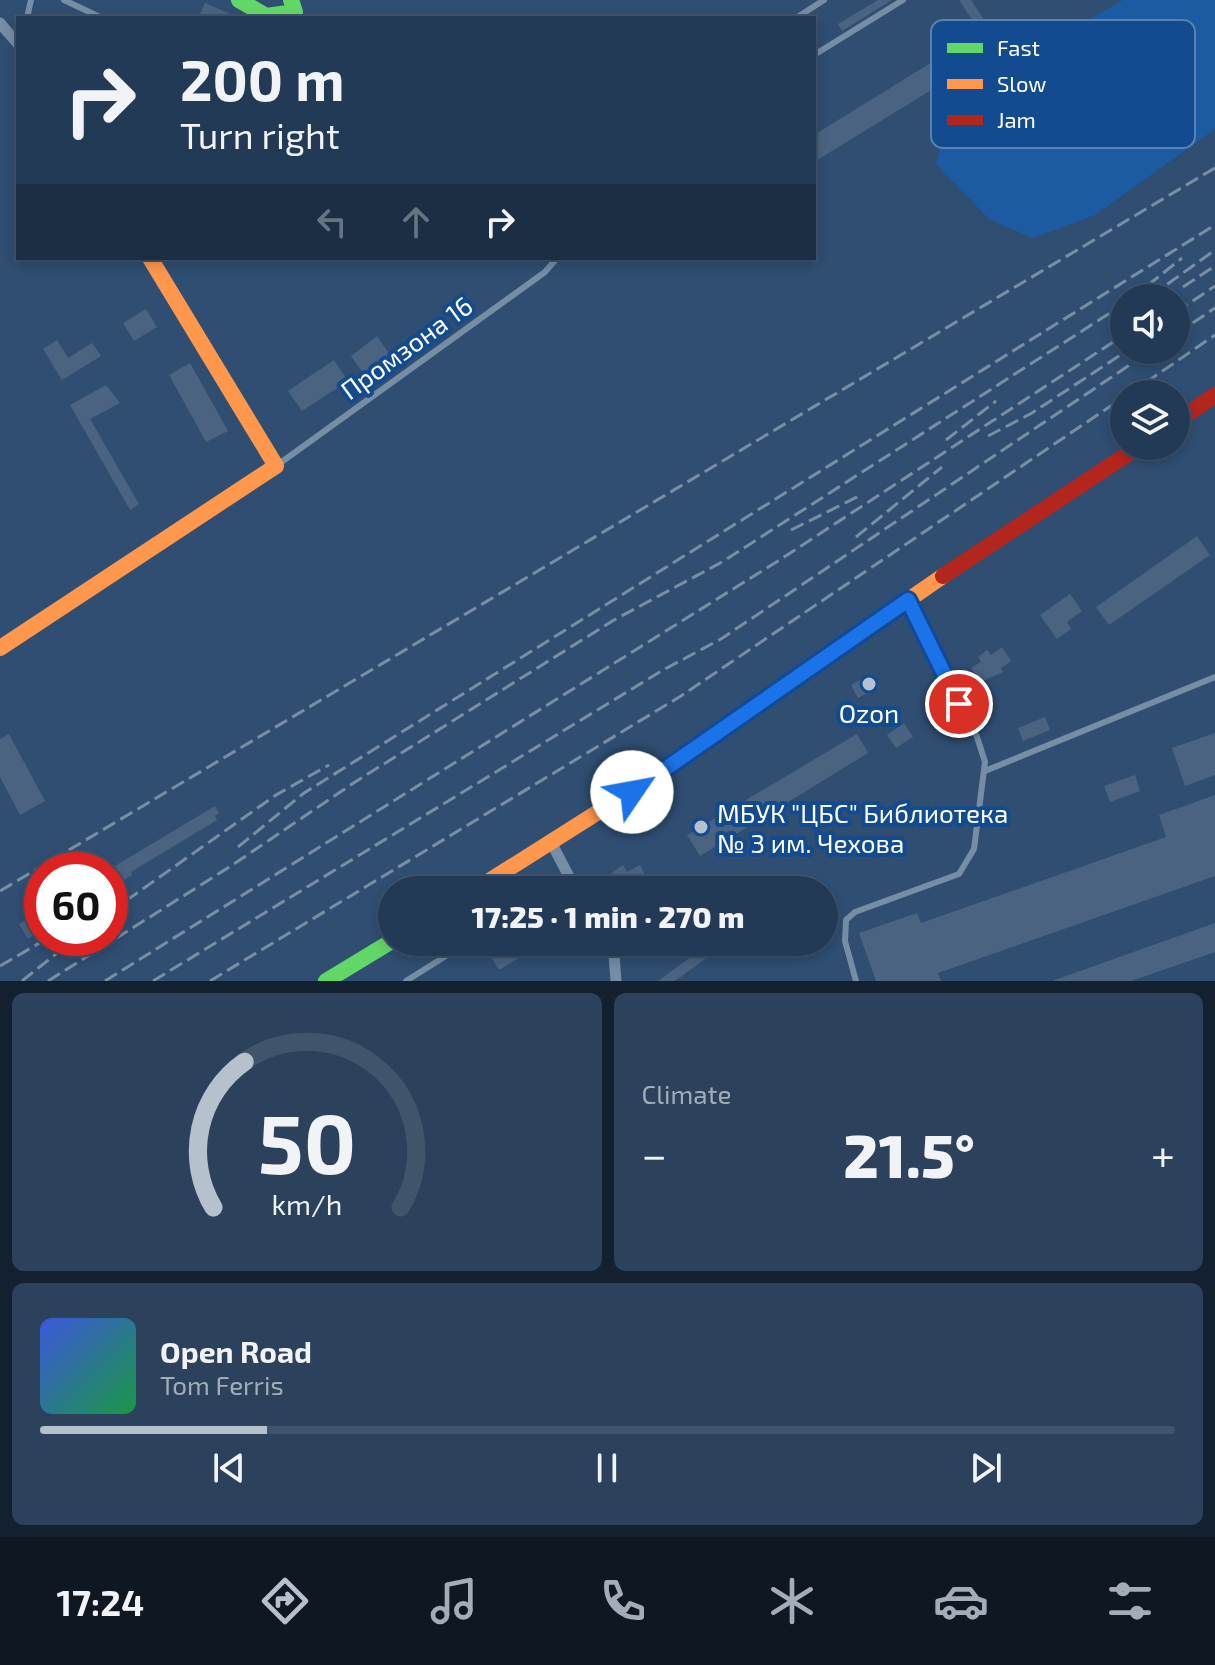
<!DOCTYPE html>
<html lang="en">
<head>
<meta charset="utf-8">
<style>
	body { margin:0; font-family:"Exo 2",sans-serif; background:#2b415c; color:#f1f3f6; height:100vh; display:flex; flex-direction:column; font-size:30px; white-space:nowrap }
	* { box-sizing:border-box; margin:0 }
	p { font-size:26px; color:#a3adb9 }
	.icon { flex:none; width:44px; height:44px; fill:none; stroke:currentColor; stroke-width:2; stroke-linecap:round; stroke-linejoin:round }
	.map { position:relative; height:981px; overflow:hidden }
	.drawer { display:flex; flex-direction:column; gap:12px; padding:12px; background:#13202f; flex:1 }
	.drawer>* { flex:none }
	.hud { position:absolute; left:16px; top:16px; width:800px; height:244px; border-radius:0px; box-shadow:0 4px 12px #0003,0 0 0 2px #40546c; background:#233a56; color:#f1f3f6; overflow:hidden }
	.tools { position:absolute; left:1110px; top:284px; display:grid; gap:16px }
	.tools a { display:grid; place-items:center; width:80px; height:80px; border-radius:50%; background:#233a56; box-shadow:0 4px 12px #0003,0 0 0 2px #40546c; font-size:40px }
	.speed { position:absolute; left:24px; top:852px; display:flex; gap:16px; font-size:40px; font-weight:700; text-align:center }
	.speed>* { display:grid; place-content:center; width:104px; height:104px; border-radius:50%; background:#233a56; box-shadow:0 4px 12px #0003,0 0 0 2px #40546c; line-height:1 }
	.speed .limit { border:12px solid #d22; background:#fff; color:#111 }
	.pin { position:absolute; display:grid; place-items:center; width:68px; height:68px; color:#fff; margin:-34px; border:4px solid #fff; border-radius:50%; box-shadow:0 2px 8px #0007 }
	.me { position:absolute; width:88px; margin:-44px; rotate:57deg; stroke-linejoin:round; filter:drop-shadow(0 0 6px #0008) }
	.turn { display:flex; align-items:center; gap:28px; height:168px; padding:0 32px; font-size:36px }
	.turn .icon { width:104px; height:104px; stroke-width:2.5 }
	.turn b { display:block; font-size:56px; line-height:68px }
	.lanes { display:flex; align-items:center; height:76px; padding:0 32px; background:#0003; justify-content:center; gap:40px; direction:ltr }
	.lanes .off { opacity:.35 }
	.big { font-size:60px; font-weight:800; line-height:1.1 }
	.drawer .widget { flex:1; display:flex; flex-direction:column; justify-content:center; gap:12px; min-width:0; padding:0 28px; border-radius:12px; background:#2b415c }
	.drawer .dial { align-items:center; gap:0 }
	.dial svg { height:208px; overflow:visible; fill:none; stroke:#40546c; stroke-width:7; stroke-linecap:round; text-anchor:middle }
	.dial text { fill:#f1f3f6; stroke:none }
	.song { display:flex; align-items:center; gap:24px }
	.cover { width:96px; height:96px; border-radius:12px; background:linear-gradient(135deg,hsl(230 70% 55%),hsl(140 70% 35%)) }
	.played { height:8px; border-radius:4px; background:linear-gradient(90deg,#b6c1ce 20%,#40546c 20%) }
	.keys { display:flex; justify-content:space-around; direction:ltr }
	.heat { display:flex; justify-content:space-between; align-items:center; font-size:44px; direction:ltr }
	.drawer .tiles { flex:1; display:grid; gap:12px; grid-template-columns:1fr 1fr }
	.widget:last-child { grid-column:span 2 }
	.trip { position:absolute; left:378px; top:876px; width:460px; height:80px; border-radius:40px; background:#233a56; box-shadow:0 4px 12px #0003,0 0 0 2px #40546c; font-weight:800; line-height:80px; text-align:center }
	.dock { display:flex; height:128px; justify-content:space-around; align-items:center; background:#0e1722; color:#a3adb9 }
	.dock .icon { width:56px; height:56px }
	.dock .selected { color:#b6c1ce }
	.dock b { font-size:36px; color:#f1f3f6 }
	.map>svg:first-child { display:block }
	.green { fill:#1c5ba2 }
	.building { fill:#4a6381 }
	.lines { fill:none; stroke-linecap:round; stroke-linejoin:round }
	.lane { stroke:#768da6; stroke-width:6 }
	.street { stroke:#768da6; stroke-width:11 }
	.fast { stroke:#63d668; stroke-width:16 }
	.slow { stroke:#ff974d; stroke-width:16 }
	.jam { stroke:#b3261e; stroke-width:16 }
	.rail { stroke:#798ea5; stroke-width:3; stroke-dasharray:14 6; stroke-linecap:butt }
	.route-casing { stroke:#114b97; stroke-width:20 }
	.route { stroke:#1a73e8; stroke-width:14 }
	.poi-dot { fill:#b6c1ce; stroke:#124b8f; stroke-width:3 }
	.labels { text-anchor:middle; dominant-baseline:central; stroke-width:8; stroke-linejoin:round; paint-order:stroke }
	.street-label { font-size:26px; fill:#fff; stroke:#124b8f }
	.poi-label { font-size:26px; fill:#fff; stroke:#124b8f }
	.key { fill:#124b8f; stroke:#5981b1; stroke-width:2 }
	.key-label { font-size:22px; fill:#fff }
</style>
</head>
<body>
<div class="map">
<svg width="1215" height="981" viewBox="0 0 1215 981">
	<rect width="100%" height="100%" fill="#2f4e72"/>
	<path class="green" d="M1123 0H1215V129L1095 215 1033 238 990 220 936 164 950 114 998 60 1041 48Z"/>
	<path class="building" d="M878 0H892L842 31 838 24Z
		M959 0H971L1001 45 993 51Z
		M205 3 240 18H198Z
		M945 54 952 66 972 54 977 62 814 162V135Z
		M146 309 157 327 134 341 123 323Z
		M377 336 392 358 366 377 351 356Z
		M57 340 68 358 92 343 101 356 62 380 43 349Z
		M334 360 348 381 302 411 288 391Z
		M190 363 228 431 206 442 169 375Z
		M106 385 120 403 90 419 139 504 130 510 70 405Z
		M1197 536 1210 555 1109 625 1096 607Z
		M1070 594 1082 611 1067 622 1071 629 1057 639 1040 615Z
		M1002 647 1011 661 1001 668 1003 672 981 682 971 668 981 662 978 657 987 650 991 655Z
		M872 674 879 687 858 698 851 685Z
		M1045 717 1050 730 1023 741 1018 728Z
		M904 723 913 737 896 748 887 735Z
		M1215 733V775L1185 786 1172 748Z
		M9 734 45 801 20 815 0 777V739Z
		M857 734 868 753 700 856 687 835Z
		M1135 775 1140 791 1110 802 1104 786Z
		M1215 795V876L938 973 941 981H876L859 933 917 913 921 923 1166 837 1159 815Z
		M215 806 219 813 215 816 217 820 131 872 132 875 110 889V869Z
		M623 865 627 872 640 865 648 881 632 890 625 878 617 882 611 873Z
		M42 911V930L28 939 19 924Z
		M1215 923V952L1131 981H1052Z
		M482 942H545L499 970Z
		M706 946 712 953 697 965 675 981H658Z"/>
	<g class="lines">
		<path class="lane" d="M64 0 102 18
			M27 18 31 0
			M796 18 824 0
			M814 55 903 0
			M276 466 545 272 557 258
			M985 771 1215 677
			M552 890 570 882
			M406 981 468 942
			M856 981 845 941 846 920 855 912 959 874 974 849 985 762 977 737 910 603"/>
		<path class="street" d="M0 23 18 44
			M552 844 576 890
			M613 942 616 981"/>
		<path class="fast" d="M239 0 266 16 295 12 291 0
			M326 981 392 941"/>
		<path class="slow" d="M0 648 276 466 150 258
			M475 890 644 783 943 576"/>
		<path class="jam" d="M1176 422 1215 395
			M943 576 1140 446"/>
		<path class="rail" d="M1183 287 1215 266
			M1151 296 1215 250
			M1132 298 1182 258
			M1176 312 1215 286
			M1176 334 1215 308
			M1129 394 1215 335
			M988 436 1032 413 1128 350
			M946 440 996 401
			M791 530 859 496
			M856 537 942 467
			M238 847 304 793 1215 225
			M0 891 1215 168
			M110 912 276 795 329 765
			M0 966 48 938
			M22 981 76 938
			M48 981 231 866 355 782 614 620 722 562 1124 304
			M105 981 778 561 1124 335
			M153 981 663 670 721 639 1152 350
			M210 981 681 696 1124 397"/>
	</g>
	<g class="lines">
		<g class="route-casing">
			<path id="route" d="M632 792 908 600 959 704"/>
		</g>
		<use href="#route" class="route"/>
	</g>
	<g class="poi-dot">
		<circle cx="869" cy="684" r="8"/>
		<circle cx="701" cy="827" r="8"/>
	</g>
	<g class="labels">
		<g class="street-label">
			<text transform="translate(406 347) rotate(-36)">Промзона 16</text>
		</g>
		<g class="poi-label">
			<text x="869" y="712">Ozon</text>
			<text x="717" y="812" text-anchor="start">МБУК "ЦБС" Библиотека<tspan x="717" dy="30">№ 3 им. Чехова</tspan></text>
		</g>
	</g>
	<rect x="931" y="20" width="264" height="128" rx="12" class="key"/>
	<rect x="947" y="43" width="36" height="10" fill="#63d668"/>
	<rect x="947" y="79" width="36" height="10" fill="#ff974d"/>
	<rect x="947" y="115" width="36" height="10" fill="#b3261e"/>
	<g class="key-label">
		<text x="997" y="56">Fast</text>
		<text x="997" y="92">Slow</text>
		<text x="997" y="128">Jam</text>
	</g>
</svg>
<div class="tools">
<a><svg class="icon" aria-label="sound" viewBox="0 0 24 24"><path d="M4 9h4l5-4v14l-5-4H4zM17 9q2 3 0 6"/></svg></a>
<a><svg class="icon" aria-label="layers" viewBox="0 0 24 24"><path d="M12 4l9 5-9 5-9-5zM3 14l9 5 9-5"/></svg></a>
</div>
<div class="speed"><div class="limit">60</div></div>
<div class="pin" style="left:959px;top:704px;background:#d93025"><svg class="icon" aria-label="arrive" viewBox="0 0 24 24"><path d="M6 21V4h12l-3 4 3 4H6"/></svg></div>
<svg class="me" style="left:632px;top:792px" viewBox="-20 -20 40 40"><circle r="19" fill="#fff"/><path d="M0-13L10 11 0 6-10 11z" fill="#1a73e8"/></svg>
<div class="trip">17:25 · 1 min · 270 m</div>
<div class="hud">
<div class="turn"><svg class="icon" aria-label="right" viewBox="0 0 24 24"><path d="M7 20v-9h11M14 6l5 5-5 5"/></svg><div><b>200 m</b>Turn right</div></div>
<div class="lanes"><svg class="icon off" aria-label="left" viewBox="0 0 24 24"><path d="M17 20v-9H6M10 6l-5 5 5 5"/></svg><svg class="icon off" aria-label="ahead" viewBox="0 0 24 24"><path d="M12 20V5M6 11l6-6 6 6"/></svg><svg class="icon" aria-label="right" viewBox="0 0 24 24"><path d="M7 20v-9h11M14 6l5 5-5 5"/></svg></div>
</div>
</div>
<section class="drawer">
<div class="tiles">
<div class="widget dial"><svg viewBox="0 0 100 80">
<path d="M14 69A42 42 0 1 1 86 69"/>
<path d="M14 69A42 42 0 0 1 26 13" stroke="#b6c1ce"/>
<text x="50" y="56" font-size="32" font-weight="700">50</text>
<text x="50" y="72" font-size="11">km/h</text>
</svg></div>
<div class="widget"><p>Climate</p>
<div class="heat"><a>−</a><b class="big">21.5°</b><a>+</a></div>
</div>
<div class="widget">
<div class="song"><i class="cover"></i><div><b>Open Road</b><p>Tom Ferris</p></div></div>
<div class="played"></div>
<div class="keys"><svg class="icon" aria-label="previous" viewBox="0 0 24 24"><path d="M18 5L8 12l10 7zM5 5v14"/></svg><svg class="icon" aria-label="pause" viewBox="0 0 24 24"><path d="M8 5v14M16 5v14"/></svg><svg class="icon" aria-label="next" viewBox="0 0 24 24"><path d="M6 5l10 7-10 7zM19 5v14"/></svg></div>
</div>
</div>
</section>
<nav class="dock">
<b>17:24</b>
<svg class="icon selected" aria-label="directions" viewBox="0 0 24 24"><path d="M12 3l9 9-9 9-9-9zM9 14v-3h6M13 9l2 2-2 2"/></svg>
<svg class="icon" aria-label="music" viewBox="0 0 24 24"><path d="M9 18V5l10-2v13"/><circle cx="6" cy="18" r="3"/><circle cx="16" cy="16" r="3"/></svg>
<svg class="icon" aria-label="phone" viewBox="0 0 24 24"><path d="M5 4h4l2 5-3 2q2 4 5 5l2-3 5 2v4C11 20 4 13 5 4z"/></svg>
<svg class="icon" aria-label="climate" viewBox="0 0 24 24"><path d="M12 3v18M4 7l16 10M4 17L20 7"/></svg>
<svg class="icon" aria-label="car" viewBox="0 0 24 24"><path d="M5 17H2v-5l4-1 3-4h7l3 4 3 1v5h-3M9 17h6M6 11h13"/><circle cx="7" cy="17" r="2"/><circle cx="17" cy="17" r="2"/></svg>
<svg class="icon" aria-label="filters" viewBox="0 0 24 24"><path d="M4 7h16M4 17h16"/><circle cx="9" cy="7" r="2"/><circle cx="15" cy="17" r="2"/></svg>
</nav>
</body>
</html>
